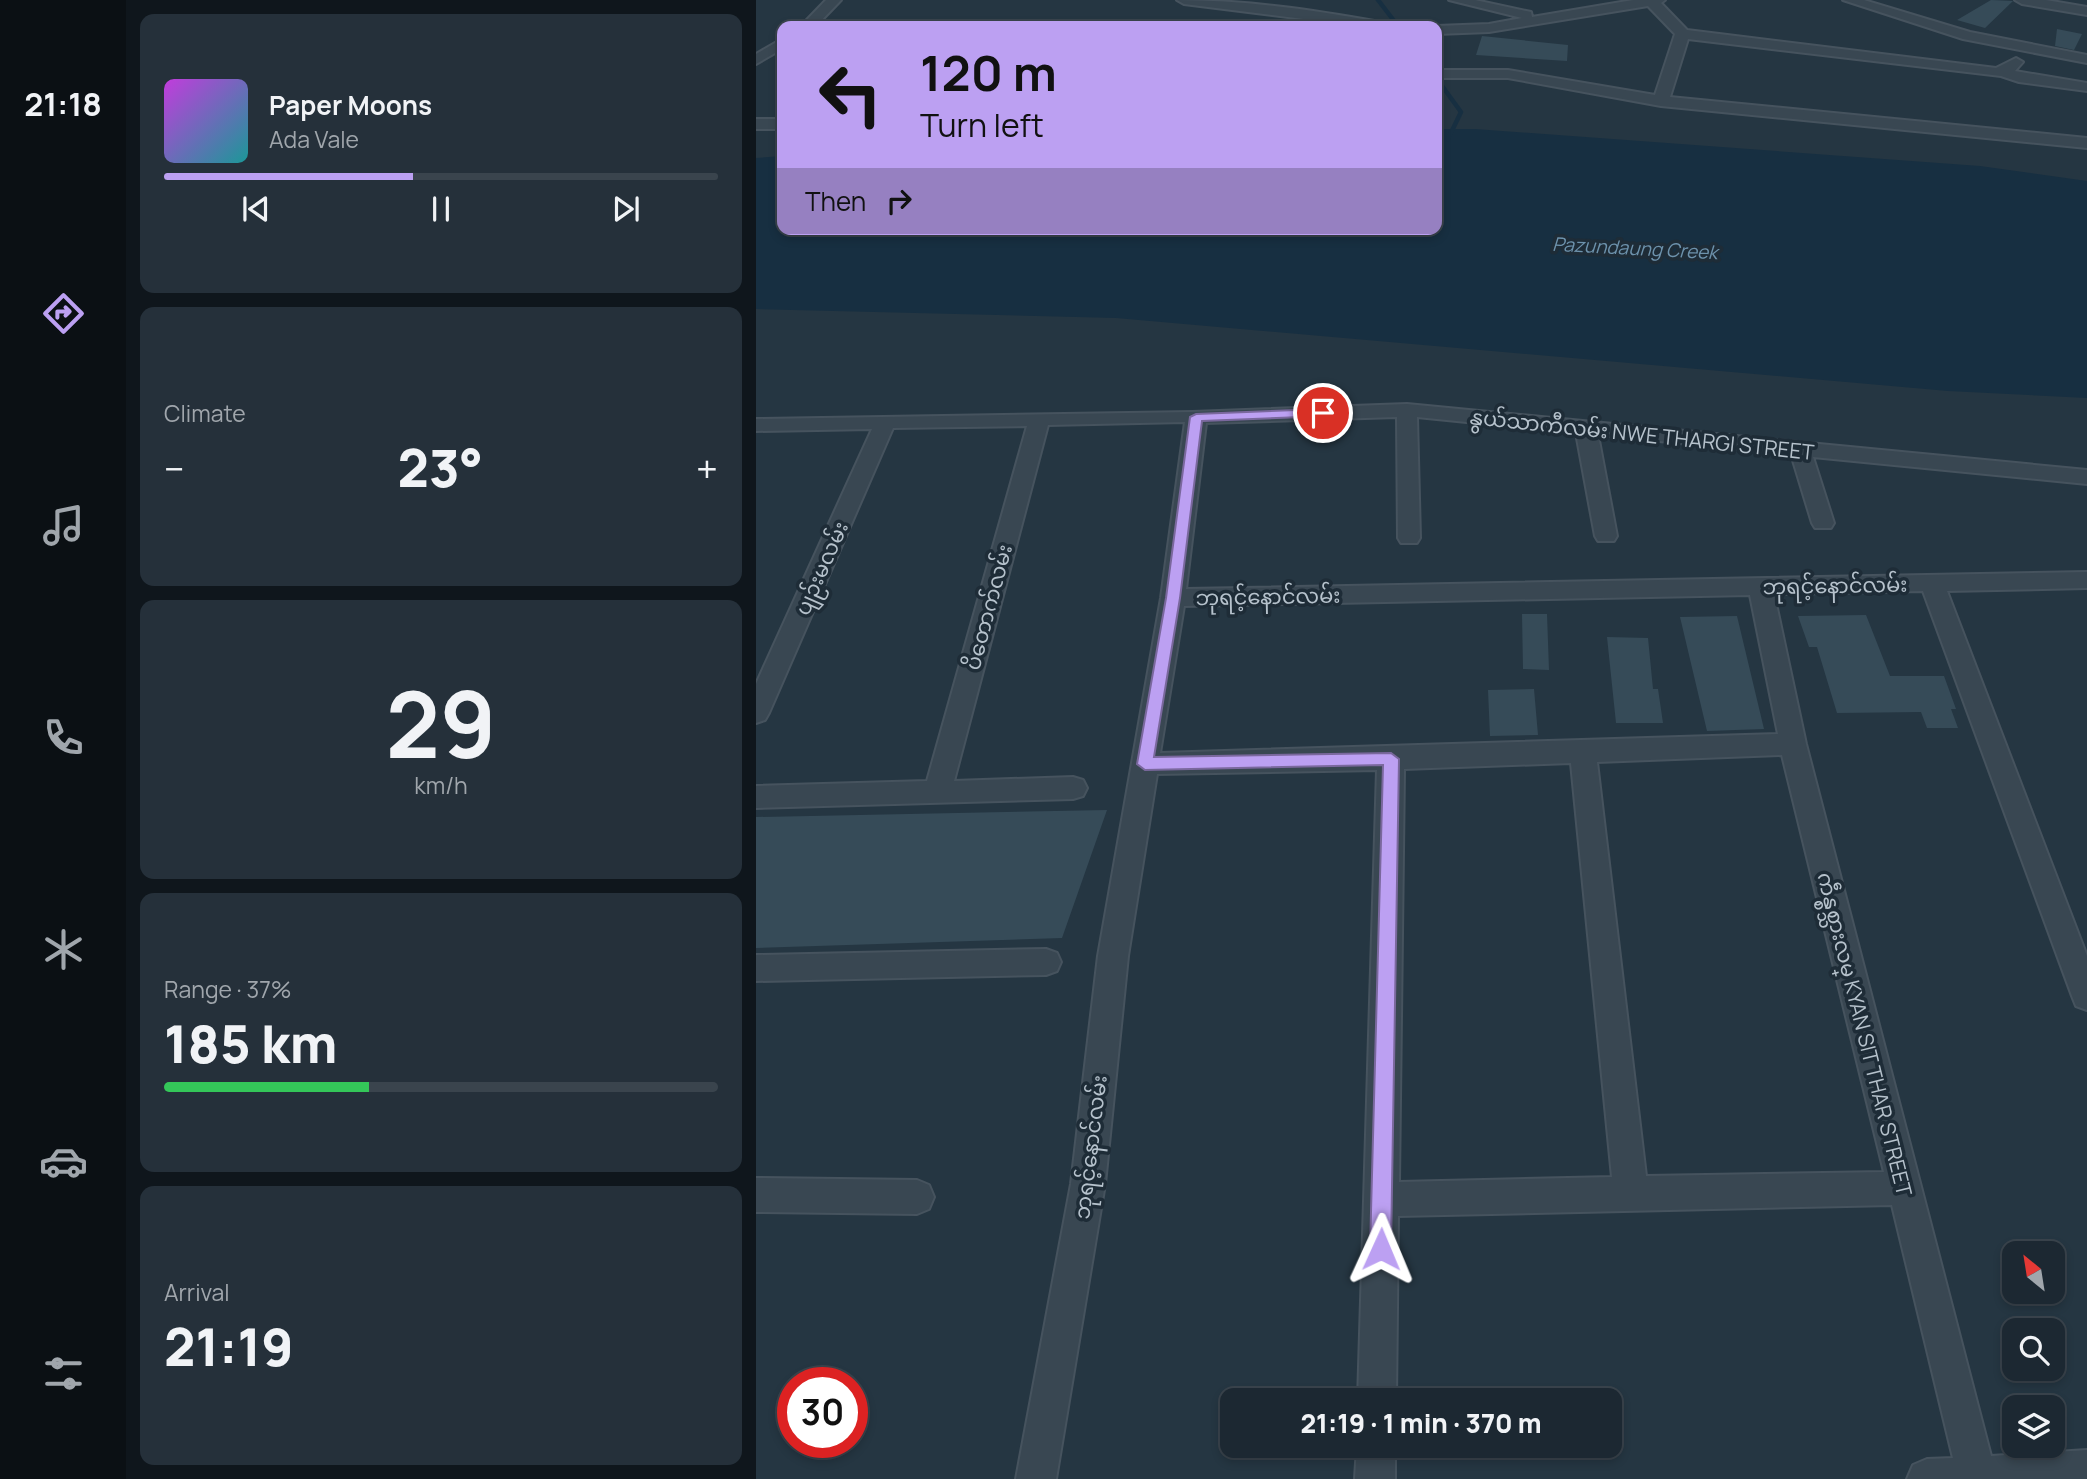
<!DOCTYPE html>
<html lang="en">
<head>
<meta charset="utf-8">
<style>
	body { margin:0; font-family:Manrope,"Noto Sans Myanmar",sans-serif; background:#25303a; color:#f1f3f6; height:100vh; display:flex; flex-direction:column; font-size:26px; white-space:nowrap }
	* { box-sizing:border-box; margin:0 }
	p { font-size:23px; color:#a0a6ac }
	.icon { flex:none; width:38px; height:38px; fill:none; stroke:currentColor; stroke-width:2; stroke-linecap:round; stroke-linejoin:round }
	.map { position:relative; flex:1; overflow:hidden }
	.side { display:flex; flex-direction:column; gap:14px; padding:14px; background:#0f161c; width:630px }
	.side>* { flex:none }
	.hud { position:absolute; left:21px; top:21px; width:665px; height:214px; border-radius:14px; box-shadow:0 4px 10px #0003,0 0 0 2px #3a444d; background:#bca0f2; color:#111; overflow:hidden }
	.needle { width:46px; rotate:330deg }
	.fabs { position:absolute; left:1246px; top:1241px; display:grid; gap:14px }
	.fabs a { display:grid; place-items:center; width:63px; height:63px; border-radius:14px; background:#1c2832; box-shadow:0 4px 10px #0003,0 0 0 2px #3a444d; font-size:35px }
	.speed { position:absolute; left:21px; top:1367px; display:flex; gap:14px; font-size:35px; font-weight:700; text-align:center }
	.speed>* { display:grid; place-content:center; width:91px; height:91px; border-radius:50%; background:#1c2832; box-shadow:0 4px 10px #0003,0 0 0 2px #3a444d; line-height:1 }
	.speed .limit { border:10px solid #d22; background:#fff; color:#111 }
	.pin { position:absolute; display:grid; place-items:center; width:60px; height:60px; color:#fff; margin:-30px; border:4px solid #fff; border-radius:50%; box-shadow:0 2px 7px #0007 }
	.me { position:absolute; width:77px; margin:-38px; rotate:1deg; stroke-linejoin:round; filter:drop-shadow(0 0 5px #0008) }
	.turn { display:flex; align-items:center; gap:24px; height:147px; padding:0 28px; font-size:32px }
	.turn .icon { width:91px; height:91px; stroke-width:2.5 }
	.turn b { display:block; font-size:49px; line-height:60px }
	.then { display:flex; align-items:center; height:66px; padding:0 28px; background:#0003; gap:14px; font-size:26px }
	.big { font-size:52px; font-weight:800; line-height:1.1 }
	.side .tile { flex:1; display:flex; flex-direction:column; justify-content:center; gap:10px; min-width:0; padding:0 24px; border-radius:14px; background:#25303a }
	.side .dial { align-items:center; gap:0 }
	.dial b { font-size:91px; line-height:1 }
	.song { display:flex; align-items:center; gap:21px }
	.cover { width:84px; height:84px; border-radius:10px; background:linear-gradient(135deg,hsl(290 70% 55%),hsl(180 70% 35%)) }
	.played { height:7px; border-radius:4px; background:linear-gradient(90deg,#bca0f2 45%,#3a444d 45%) }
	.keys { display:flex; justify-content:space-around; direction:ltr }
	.heat { display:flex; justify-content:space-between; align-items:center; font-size:38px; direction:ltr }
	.charge { height:10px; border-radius:5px; background:linear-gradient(90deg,#34c759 37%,#3a444d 0) }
	.trip { position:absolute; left:464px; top:1388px; width:402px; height:70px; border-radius:14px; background:#1c2832; box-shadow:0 4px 10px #0003,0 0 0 2px #3a444d; font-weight:800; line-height:70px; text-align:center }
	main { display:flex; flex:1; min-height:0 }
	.tab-bar { display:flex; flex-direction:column; width:126px; justify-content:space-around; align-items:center; background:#0b1014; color:#a0a6ac }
	.tab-bar .icon { width:49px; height:49px }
	.tab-bar .on { color:#bca0f2 }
	.tab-bar b { font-size:32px; color:#f1f3f6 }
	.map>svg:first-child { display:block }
	.water { fill:#172f41 }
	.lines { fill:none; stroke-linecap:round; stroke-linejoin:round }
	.stream { stroke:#172f41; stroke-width:4.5 }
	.building { fill:#364b58 }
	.minor-casing { stroke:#46535e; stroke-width:4 }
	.minor { fill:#394752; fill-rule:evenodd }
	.route { fill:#bca0f2; stroke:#7a689d; stroke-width:2 }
	.labels { text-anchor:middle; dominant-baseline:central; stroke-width:7; stroke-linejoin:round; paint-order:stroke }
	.far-water-label { font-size:19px; font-style:italic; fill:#6d92ac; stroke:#1e2c37 }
	.street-label { font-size:21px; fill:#b6c2cc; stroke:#1e2c37 }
</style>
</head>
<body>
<main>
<nav class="tab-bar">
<b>21:18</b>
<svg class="icon on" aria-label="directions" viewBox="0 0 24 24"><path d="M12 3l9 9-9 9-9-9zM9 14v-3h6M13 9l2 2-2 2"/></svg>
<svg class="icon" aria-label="music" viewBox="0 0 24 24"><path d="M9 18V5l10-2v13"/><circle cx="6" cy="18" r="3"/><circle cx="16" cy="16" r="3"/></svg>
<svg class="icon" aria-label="phone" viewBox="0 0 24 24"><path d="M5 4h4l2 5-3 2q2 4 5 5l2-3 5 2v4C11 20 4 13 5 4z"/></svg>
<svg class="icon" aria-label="climate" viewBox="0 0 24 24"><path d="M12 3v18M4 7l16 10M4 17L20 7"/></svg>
<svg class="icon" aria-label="car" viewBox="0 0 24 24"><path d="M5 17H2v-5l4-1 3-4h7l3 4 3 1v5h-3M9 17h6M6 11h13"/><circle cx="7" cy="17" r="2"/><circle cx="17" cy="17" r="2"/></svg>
<svg class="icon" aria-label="filters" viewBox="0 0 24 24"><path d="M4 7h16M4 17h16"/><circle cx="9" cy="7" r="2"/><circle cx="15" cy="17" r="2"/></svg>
</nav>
<section class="side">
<div class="tile">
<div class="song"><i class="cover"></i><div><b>Paper Moons</b><p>Ada Vale</p></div></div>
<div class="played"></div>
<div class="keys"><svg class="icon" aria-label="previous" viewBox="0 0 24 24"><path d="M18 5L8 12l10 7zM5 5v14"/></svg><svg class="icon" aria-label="pause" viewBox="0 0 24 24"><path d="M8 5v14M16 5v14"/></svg><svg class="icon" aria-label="next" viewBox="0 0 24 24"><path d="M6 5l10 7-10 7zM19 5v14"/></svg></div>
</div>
<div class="tile"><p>Climate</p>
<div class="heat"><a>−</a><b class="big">23°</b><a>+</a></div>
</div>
<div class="tile dial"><b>29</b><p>km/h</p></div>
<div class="tile"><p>Range · 37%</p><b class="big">185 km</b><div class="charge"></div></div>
<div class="tile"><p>Arrival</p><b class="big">21:19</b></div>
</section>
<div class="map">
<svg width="1331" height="1479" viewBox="0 0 1331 1479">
	<rect width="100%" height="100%" fill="#253642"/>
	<path class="water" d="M681 129H719L1224 166 1331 181V398L1192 391 360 318 0 309V158L26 156V229H681Z"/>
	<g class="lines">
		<path class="stream" d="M622 0 642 26
			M681 79 705 112 692 139"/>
	</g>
	<path class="building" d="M1235 0 1257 1 1229 28 1201 20Z
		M1301 29 1326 34 1318 50 1299 46Z
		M726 36 812 45 811 61 720 55Z
		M766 614H791L793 670 767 669Z
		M1110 615 1134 676H1188L1200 709H1195L1202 728H1171L1165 712 1081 713 1061 647H1053L1042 616Z
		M981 616 1008 729 951 731 924 617Z
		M851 637 892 638 897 689H902L907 723H860Z
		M778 689 782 735 734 736 732 690Z
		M351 810 306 938 0 948V817Z"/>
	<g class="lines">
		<g class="minor-casing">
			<path id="minor" d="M70 0H85L60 26H45Z
				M421 0C489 0 557 10 624 22L631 26H603L428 4Z
				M693 0H719L775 12 776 17 877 0H909L905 3 931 30 1240 68 1260 58 1267 62 1259 71 1331 83V91L1263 82 1245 76 932 39 914 97 1331 138V148L905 106 752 78H681V70H752L899 95 919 34 892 6 733 32 681 34V26L733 24 766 18Z
				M1087 0H1108L1214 32 1331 55V63L1207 39Z
				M1259 0H1290L1331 7V15L1266 4Z
				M26 39V49L0 64V54Z
				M0 119H26V129H0Z
				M651 404 1331 470V484L1057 457 1078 523 1075 528H1059L1056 523 1035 454 842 435 861 536 858 541H842L839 536 820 433 661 417 664 538 661 543H645L642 538 641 417 450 423 430 589 1331 572V588L1191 591 1331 956V1010L1320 1006 1316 996 1167 591 1018 594 1050 744 1235 1456 1331 1450V1479H1151L1157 1465 1171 1459 1197 1458 1136 1205 642 1216 640 1400H602L621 770 401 774 372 956 349 1184 300 1479H260L315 1184 342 956 405 598 429 422 292 425 198 781 317 777 327 780 331 788 327 796 317 799 0 808V786L171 781 271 426 137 428 13 713 9 720 0 723V684L116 429 0 431V419L436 412ZM994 595 1022 734 404 753 428 606ZM1026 755 1128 1172 890 1176 841 762ZM815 763 856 1177 643 1182 648 769Z
				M290 949 301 953 305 962 301 971 290 975 0 981V955Z
				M0 1178 161 1180 173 1185 178 1197 173 1209 161 1214 0 1212Z
				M601 1446H639V1479H599Z"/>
		</g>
		<use href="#minor" class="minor"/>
	</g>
	<path class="route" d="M567 409 571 411V416L446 421 424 598 398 757 635 753 643 759 635 1249 632 1256 625 1260 617 1256 614 1249 627 765 389 770 381 764 410 598 434 417 440 414Z"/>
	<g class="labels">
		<g class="far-water-label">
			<text transform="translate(879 248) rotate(3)">Pazundaung Creek</text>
		</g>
		<g class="street-label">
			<text transform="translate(886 434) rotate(6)">နွယ်သာကီလမ်း NWE THARGI STREET</text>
			<text transform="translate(65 568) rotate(-66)">ပျဉ်းမလမ်း</text>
			<text transform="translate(1079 585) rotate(-1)">ဘုရင့်နောင်လမ်း</text>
			<text transform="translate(512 596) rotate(-1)">ဘုရင့်နောင်လမ်း</text>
			<text transform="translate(232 607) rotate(-75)">ပိတောက်လမ်း</text>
			<text transform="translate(1109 1034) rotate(76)">ကဵန္စစ္သားလမ္ KYAN SIT THAR STREET</text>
			<text transform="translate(334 1147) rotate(-83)">ဘုရင့်နောင်လမ်း</text>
		</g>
	</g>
</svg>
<div class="fabs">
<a><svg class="needle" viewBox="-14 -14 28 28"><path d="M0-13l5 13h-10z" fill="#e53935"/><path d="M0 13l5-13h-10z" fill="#a0a6ac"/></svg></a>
<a><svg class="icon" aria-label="search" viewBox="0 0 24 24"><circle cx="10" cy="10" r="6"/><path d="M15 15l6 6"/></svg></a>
<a><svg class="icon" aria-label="layers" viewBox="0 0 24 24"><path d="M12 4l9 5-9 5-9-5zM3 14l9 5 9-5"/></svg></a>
</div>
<div class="speed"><div class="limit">30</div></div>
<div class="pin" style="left:567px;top:413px;background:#d93025"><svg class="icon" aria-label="arrive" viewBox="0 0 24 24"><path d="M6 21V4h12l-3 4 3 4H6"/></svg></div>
<svg class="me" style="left:625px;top:1249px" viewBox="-20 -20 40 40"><path d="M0-17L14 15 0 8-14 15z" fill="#bca0f2" stroke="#fff" stroke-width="4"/></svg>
<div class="trip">21:19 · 1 min · 370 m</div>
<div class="hud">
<div class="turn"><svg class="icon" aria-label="left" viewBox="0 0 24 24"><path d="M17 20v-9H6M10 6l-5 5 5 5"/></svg><div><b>120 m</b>Turn left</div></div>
<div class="then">Then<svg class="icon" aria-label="right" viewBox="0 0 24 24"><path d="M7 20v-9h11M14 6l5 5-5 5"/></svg></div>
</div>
</div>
</main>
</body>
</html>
